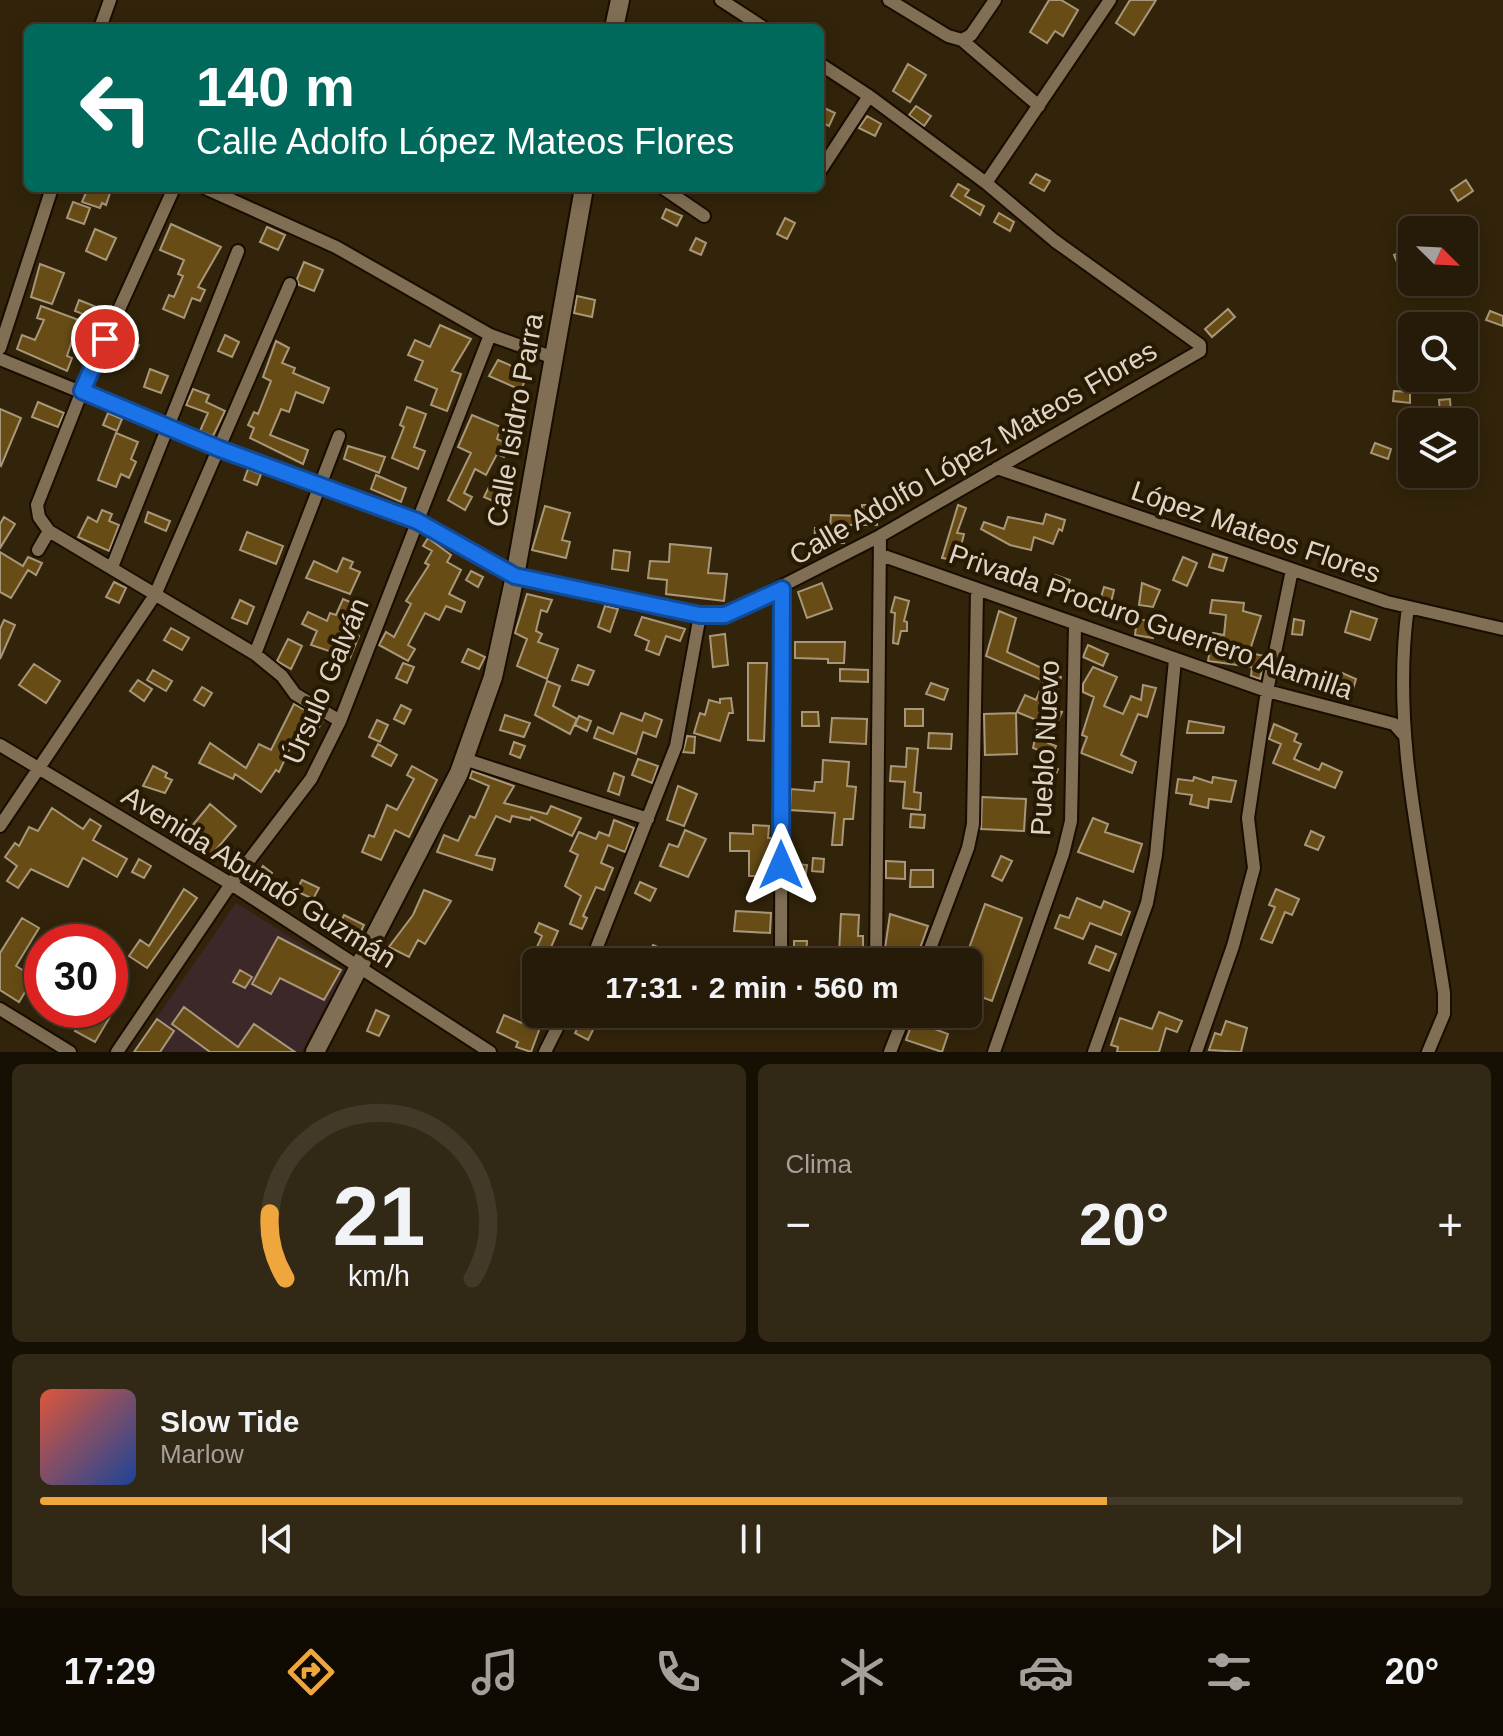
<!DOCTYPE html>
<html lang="es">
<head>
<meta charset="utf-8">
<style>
	body { margin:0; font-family:Arial,sans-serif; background:#322816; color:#f1f3f6; height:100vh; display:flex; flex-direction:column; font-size:30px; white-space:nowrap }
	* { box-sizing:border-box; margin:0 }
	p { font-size:26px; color:#a4a19c }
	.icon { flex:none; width:44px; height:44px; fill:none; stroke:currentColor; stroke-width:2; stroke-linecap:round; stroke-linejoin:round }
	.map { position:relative; height:1052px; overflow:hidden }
	.panel { display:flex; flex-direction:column; gap:12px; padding:12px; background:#150f04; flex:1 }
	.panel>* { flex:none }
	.banner { position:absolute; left:24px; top:24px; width:800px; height:168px; border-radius:12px; box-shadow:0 4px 20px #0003,0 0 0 2px #423929; background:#00695c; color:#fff; overflow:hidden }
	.needle { width:52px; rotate:114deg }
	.fabs { position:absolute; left:1398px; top:216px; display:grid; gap:16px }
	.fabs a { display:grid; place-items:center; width:80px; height:80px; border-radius:12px; background:#261b08; box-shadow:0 4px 20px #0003,0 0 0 2px #423929; font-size:40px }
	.speed { position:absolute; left:24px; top:924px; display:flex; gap:16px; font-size:40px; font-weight:700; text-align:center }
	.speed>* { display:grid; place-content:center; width:104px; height:104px; border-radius:50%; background:#261b08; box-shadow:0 4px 20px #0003,0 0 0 2px #423929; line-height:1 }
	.speed .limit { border:12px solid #d22; background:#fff; color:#111 }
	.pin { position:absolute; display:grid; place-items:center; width:68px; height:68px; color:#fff; margin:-34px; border:4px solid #fff; border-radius:50%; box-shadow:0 2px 8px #0007 }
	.me { position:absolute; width:88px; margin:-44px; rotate:0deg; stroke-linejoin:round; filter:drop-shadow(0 0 6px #0008) }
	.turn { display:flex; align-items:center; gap:28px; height:168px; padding:0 40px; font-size:36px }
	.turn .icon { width:104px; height:104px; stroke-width:2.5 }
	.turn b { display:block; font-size:56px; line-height:68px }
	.big { font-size:60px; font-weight:800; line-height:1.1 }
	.panel .widget { flex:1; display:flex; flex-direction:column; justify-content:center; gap:12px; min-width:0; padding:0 28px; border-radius:12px; background:#322816 }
	.panel .dial { align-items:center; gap:0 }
	.dial svg { height:208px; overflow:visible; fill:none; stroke:#423929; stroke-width:7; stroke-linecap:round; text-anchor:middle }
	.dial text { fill:#f1f3f6; stroke:none }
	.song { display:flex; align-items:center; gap:24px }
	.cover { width:96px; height:96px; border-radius:12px; background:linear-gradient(135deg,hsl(10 70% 55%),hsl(220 70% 35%)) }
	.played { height:8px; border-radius:4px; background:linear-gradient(90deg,#efa73d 75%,#423929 75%) }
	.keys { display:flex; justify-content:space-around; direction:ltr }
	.heat { display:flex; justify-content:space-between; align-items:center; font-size:44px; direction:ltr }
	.panel .tiles { flex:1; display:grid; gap:12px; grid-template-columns:1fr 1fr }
	.widget:last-child { grid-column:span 2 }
	.trip { position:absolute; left:522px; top:948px; width:460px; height:80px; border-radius:12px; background:#261b08; box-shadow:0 4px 20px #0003,0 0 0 2px #423929; font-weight:800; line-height:80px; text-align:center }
	.dock { display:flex; height:128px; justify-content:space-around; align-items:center; background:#0f0b03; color:#a4a19c }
	.dock .icon { width:56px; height:56px }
	.dock .selected { color:#efa73d }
	.dock b { font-size:36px; color:#f1f3f6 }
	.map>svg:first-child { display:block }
	.education { fill:#3c2828 }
	.building { fill:#684c16; stroke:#a8977a; stroke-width:2 }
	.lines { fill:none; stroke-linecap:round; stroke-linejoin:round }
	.street-casing { stroke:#190c00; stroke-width:16 }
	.secondary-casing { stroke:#190c00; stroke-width:22 }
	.street { stroke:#806f54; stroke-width:12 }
	.secondary { stroke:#806f54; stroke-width:18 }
	.route-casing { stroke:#114b97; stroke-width:20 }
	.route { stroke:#1a73e8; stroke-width:14 }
	.labels { text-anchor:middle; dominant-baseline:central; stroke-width:8; stroke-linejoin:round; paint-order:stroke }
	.street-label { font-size:28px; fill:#ded5c6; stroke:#281a02 }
</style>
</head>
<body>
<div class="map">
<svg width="1503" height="1052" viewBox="0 0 1503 1052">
	<rect width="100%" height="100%" fill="#32240a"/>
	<path class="education" d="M236 903 345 971 301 1052H133Z"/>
	<path class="building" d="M1049 0H1061L1078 10 1063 36 1055 31 1047 43 1030 32Z
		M1130 0H1156L1134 35 1116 23Z
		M908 64 926 75 910 102 893 91Z
		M820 106 835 113 829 126 820 121Z
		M916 106 931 116 924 126 909 115Z
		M867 116 881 124 875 136 859 128Z
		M1036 174 1050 181 1044 191 1030 183Z
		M1466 180 1473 191 1458 201 1451 190Z
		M958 184 969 190 965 196 984 206 980 215 951 196Z
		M88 188 110 193 106 205 102 203 100 208 82 202Z
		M73 202 90 208 84 224 67 218Z
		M666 209 682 216 677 226 662 218Z
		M999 213 1014 222 1010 231 994 222Z
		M785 218 795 223 787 239 777 234Z
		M171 224 221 247 198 287 205 290 200 301 192 298 184 318 163 309 169 295 174 297 183 276 178 274 184 260 160 250Z
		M267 227 285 235 278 250 260 242Z
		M95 229 116 238 106 260 86 251Z
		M696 238 706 243 701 255 690 250Z
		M1412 247V265L1401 271 1394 255Z
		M304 262 323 270 314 291 299 285 297 279Z
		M40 264 64 273 52 304 31 297Z
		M577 296 595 300 592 317 574 313Z
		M79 300 99 308 95 319 75 311Z
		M41 306 79 320 67 356 72 358 67 371 17 349 22 335 35 340 44 320 37 318Z
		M1228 309 1235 317 1212 337 1205 329Z
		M1490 311 1503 316V326L1486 320Z
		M440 325 471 339 452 371 461 374 447 411 431 405 437 389 415 380 423 361 408 355 415 340 430 347Z
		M225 335 239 342 232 357 218 351Z
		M117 336 139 345 133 359 110 350Z
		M276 341 289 348 282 363 295 368 293 373 329 388 323 403 296 392 289 412 281 409 270 435 308 450 303 464 250 438 254 428 248 425 254 412 258 414 271 381 263 377Z
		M498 360 528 373 521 390 489 376Z
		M150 369 168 376 161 393 144 387Z
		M193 389 209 395 206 402 225 411 213 436 200 431 208 413 186 405Z
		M1394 391 1410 392V403L1393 401Z
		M1450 399 1451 413 1440 414 1439 400Z
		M38 402 64 413 58 427 32 417Z
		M407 407 426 414 414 447 425 451 418 469 392 458 404 427 400 425Z
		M0 409 21 418 1 466 0 465Z
		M108 413 122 419 117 431 103 425Z
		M472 415 501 427 497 439 510 445 504 457 497 454 486 475 475 469 464 493 472 497 465 510 448 500 471 453 458 447Z
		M116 433 138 442 131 459 136 462 129 478 121 474 116 487 98 480Z
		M1375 443 1391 449 1388 459 1371 453Z
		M348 446 385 457 379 473 344 459Z
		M248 469 261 474 257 485 244 480Z
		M376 475 406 488 401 502 371 489Z
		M490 485 507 492 502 505 484 497Z
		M862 505H877V525H844V543H826V550H814L815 528H830L831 515 862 516Z
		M958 505 966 508 957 533 964 534 961 546 953 544 948 559 942 558Z
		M545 506 570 513 562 540 570 542 566 558 532 550Z
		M102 510 112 514 109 521 119 525 109 551 78 537 88 517 97 522Z
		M148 512 170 521 166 531 145 522Z
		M1046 514 1065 520 1062 531 1059 529 1053 544 1034 537 1031 550 1010 545 981 529 984 522 1004 529 1008 517 1043 524Z
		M4 517 15 524 0 548V524Z
		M247 532 283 546 276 564 240 550Z
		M428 538 451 555 447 562 461 570 449 594 465 602 461 612 446 606 439 620 425 613 408 645 415 649 408 661 379 645 386 632 394 637 411 604 406 601 429 565 425 563 432 551 423 546Z
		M670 544 711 548 708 573 727 574 724 601 666 594 667 580 648 578 650 561 669 562Z
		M614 550 630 552 628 571 612 569Z
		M0 552 23 566 28 557 42 563 36 575 28 570 11 598 0 592Z
		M1213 554 1227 558 1223 571 1209 567Z
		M1183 557 1197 563 1187 586 1173 580Z
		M343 558 353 562 350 568 360 572 350 594 306 578 314 561 337 572Z
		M1016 569 1028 572 1026 583 1014 580Z
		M471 571 483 577 478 587 466 580Z
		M1055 575 1070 580 1064 596 1049 590Z
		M114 582 126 588 119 603 106 597Z
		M822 583 832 609 807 618 798 592Z
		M1142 583 1160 590 1153 607 1139 605Z
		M1104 587 1114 590 1110 607 1099 604Z
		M527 594 552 600 547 612 541 610 536 631 542 634 538 642 558 649 547 679 517 666 527 639 515 633Z
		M895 597 909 601 904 621 907 622V631H901L898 644 893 643 895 613 891 612Z
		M343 599 364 608 354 633 359 636 350 658 311 645 317 631 302 624 308 612 327 621 330 613 336 615Z
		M240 600 254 607 247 624 232 618Z
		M1212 600 1244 603 1243 611 1261 616 1249 653 1265 656 1260 679 1251 676 1252 667 1208 661 1213 633 1224 635 1226 615 1210 613Z
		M605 606 618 609 610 632 598 627Z
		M999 611 1016 618 1007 652 1061 677 1051 709 1062 712 1048 743 1056 746 1052 756 1033 748 1039 721 1017 712 1025 695 1036 700 1044 681 986 656Z
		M1351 611 1377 619 1370 640 1345 632Z
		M642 617 685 629 680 641 666 636 659 655 646 650 649 641 635 635Z
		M1137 619 1156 622 1153 638 1135 635Z
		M1294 619 1304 621 1302 635 1292 634Z
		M4 620 15 625 0 659V629Z
		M171 628 189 638 182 650 164 640Z
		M725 634 728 665 713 667 710 636Z
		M288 639 302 646 291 669 277 661Z
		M795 642H845L844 663H828V659L795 658Z
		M1088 645 1108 654 1103 666 1083 657Z
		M468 649 485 657 479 669 462 662Z
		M403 663 414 667 407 683 396 678Z
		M748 663H767L764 741 748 740Z
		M34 664 60 681 46 703 19 685Z
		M578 665 594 671 588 685 572 680Z
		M1093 667 1117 677 1104 706 1123 714 1131 696 1141 700 1143 685 1156 688 1147 717 1138 714 1121 755 1136 762 1132 773 1081 753 1087 737 1082 735 1094 697 1083 692V684Z
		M840 669 868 670V682L840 681Z
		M153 670 172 681 166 691 147 680Z
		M1342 673 1356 679 1353 689 1338 683Z
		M138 680 152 689 144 701 130 691Z
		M547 681 560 686 553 706 577 719 570 734 535 715Z
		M931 683 948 689 944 700 926 694Z
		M202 687 212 693 204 706 194 700Z
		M731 698 733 713H729L720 741 694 733 700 713 705 715 709 700 720 703V699Z
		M294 704 323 721 315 733 301 724 279 772 276 770 261 792 235 774 233 779 199 763 210 743 246 768 259 744 271 750Z
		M401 705 411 710 404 724 394 719Z
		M905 709H923V726H905Z
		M802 712H818L819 726H802Z
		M621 713 642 721 645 713 662 720 656 737 643 732 636 754 594 738 598 727 613 734Z
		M1016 713 1017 754 985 755 984 714Z
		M505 715 530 723 524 737 500 730Z
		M579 716 591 721 587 731 575 725Z
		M832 718 867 719 866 744 830 742Z
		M377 720 388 725 380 742 369 737Z
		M1189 721 1224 727 1223 733H1187Z
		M1274 724 1297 734 1294 741 1301 744 1294 759 1319 770 1322 763 1342 772 1335 788 1273 763 1281 744 1269 739Z
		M929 733 952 734 951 749 928 748Z
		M687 736 695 737 694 753 683 752Z
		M514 742 525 746 520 758 510 754Z
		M378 744 397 755 391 766 372 756Z
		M907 748 918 749 914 792 921 793 920 810 903 808 905 782 890 781 891 766 906 767Z
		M638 759 658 766 652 783 632 775Z
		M823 760 849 762 847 786 856 787 853 819H844L842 845H832L835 813 790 810 791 789 814 791 815 782H822Z
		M1041 762 1058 769 1054 779 1037 772Z
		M153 766 167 773 165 777 172 780 165 793 143 786Z
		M412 766 437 780 409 837 395 830 381 860 362 852 369 835 374 837 387 805 397 810 414 779 407 775Z
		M472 771 514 786 504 803 547 814 551 806 581 818 572 836 531 817 530 820 512 816 510 822 496 816 476 855 495 859 492 870 437 852 444 835 458 841 470 816 475 818 489 786 470 778Z
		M614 773 624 777 619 795 608 791Z
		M1194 777 1212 783 1213 777 1236 781 1231 802 1209 799 1208 808 1190 804 1192 795 1176 793 1178 779 1193 781Z
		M678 786 697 794 684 826 667 820Z
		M982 797 1026 799 1024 831 981 829Z
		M210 804 236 826 210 857 197 849 200 845 183 837Z
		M52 808 83 829 90 819 101 826 93 840 127 859 117 877 83 858 68 887 31 869 18 888 7 881 17 866 5 857 15 843 19 846 29 827 38 831Z
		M911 814 925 815 924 828 910 827Z
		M1093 818 1108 824 1105 832 1142 844 1133 872 1078 852Z
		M614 820 634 828 625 852 608 845 601 863 613 868 604 890 596 887 583 916 587 918 582 929 570 924 581 896 565 886 578 855 570 851 579 832 596 839 599 832 609 836Z
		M753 825 769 826 768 838H772V876L767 877V885H755V876H749V851H730V833L753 834Z
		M685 830 706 839 688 877 660 866 669 844 678 847Z
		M1311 831 1324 837 1318 850 1305 845Z
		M1001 856 1012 861 1002 881 992 876Z
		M813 858 824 859 823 872 812 871Z
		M139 859 151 866 144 878 132 872Z
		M886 861 905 862V879L886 878Z
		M790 863 807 865 805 880 790 878Z
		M263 866 272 873 266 882 256 875Z
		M911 870H933V887H910Z
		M302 880 319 888 313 899 296 891Z
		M640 882 656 889 650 901 635 893Z
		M184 889 197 898 147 968 129 956 140 940 149 946Z
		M1276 889 1299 899 1292 915 1285 912 1272 943 1261 939 1275 907 1269 905Z
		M424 890 451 901 425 944 418 940 409 957 389 947 413 915Z
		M1077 898 1101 908 1104 901 1130 912 1121 935 1090 923 1083 939 1055 928 1060 915 1069 918Z
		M985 904 1022 918 992 1001 968 992V962H964Z
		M736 911 771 913 770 933 734 931Z
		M841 914 859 915 858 936H863V954H839Z
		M890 914 928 926 915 962H898L902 954 885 948Z
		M344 915 364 925 354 946 334 937Z
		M22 918 39 928 16 966 34 977 19 1002 0 990V953Z
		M539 923 558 931 548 954 566 962 532 958 542 936 535 932Z
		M278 937 341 970 324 1000 280 978 271 994 252 984Z
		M794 941H807L806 958H794Z
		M653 945 669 952 665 962H645Z
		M1096 946 1116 954 1109 971 1089 963Z
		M240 970 252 977 245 988 233 982Z
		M184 1007 238 1047 254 1024 295 1052H210L172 1024Z
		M86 1010H114L95 1042 75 1031Z
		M376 1010 389 1016 379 1036 367 1031Z
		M1159 1012 1182 1021 1177 1032 1166 1028 1159 1052H1117L1118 1047 1111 1045 1120 1018 1152 1029Z
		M529 1014H545L531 1052 516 1047 518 1042 497 1032 504 1015 524 1024Z
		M157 1019 174 1031 160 1052H134Z
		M913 1021 948 1034 942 1052 906 1040Z
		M1226 1021 1247 1028 1241 1052 1209 1050 1215 1033 1221 1035Z
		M580 1023 593 1030 588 1040 575 1033Z"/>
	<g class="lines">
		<g class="street-casing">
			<path id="street" d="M721 0 764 28
				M889 0 948 36 962 40 1039 106
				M100 28 110 0
				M962 40 971 35 995 0
				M820 171 869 96
				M986 183 1110 0
				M174 188 82 391 37 505 39 517 49 531 255 654 282 676 295 694 340 721
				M205 188 336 247 490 335 554 358
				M663 188 704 216
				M0 348 52 188
				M0 359 220 449 417 521 515 576 631 603 700 615H725L880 536 1200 351V345L1055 241 986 183 869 96 820 64
				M997 468 1387 602 1503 629
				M38 550 49 531
				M881 555 1267 691 1394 724 1404 735
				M112 567 238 251
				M782 589 781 957 784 962
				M1408 607C1390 735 1425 866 1444 993V1014L1428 1052
				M255 654 339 436
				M0 745 231 884 490 1052
				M464 759 648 819
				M0 826 155 595 290 284
				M591 962 676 746 700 615
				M876 962 880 536
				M925 962 968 848 973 824 977 591
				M0 1009 70 1052
				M117 1052 231 884 311 779 340 721 490 335
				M545 1052 564 1014
				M890 1052 905 1014
				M994 1052 1063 854 1071 821 1075 626
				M1094 1052 1147 903 1156 855 1175 660
				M1196 1052 1233 946 1254 868 1248 818 1267 691 1292 570"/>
		</g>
		<g class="secondary-casing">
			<path id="secondary" d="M614 28 620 0
				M315 1052 459 773 493 677 515 576 584 188"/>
		</g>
		<use href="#street" class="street"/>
		<use href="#secondary" class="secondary"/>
	</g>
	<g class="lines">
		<g class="route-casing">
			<path id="route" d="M105 339 82 391 220 449 417 521 515 576 700 615H725L782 589 781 865"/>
		</g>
		<use href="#route" class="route"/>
	</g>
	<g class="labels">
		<g class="street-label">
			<text transform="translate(515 420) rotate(-80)">Calle Isidro Parra</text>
			<text transform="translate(973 453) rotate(-30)">Calle Adolfo López Mateos Flores</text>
			<text transform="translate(1256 532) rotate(19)">López Mateos Flores</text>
			<text transform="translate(1151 622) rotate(19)">Privada Procuro Guerrero Alamilla</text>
			<text transform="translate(326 681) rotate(-67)">Úrsulo Galván</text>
			<text transform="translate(1045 748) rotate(-87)">Pueblo Nuevo</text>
			<text transform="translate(259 877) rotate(32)">Avenida Abundó Guzmán</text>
		</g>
	</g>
</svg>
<div class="fabs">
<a><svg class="needle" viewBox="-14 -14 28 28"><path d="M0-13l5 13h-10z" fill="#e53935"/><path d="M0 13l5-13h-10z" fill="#a4a19c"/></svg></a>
<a><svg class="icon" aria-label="search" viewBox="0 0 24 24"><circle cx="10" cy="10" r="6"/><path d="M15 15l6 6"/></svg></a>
<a><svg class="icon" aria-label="layers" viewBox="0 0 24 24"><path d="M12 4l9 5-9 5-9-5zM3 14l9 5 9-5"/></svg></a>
</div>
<div class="speed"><div class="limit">30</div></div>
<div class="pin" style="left:105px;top:339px;background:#d93025"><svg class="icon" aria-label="arrive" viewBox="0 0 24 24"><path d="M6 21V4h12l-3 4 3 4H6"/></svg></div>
<svg class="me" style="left:781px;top:865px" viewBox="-20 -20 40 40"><path d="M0-17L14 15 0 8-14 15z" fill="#1a73e8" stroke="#fff" stroke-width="4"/></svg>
<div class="trip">17:31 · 2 min · 560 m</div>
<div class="banner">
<div class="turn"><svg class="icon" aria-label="left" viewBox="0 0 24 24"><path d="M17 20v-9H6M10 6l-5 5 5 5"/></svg><div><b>140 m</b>Calle Adolfo López Mateos Flores</div></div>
</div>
</div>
<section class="panel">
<div class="tiles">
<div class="widget dial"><svg viewBox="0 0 100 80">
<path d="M14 69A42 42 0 1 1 86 69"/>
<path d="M14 69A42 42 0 0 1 8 44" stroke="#efa73d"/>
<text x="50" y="56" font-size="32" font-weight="700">21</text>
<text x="50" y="72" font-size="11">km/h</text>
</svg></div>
<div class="widget"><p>Clima</p>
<div class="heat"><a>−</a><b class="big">20°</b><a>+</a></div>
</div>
<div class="widget">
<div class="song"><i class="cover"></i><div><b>Slow Tide</b><p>Marlow</p></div></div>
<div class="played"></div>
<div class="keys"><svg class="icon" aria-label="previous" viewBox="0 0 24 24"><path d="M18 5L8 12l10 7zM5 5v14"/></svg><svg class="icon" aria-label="pause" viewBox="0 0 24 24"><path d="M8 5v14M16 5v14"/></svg><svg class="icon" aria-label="next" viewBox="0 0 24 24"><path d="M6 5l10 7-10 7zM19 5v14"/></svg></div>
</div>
</div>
</section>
<nav class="dock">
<b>17:29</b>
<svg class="icon selected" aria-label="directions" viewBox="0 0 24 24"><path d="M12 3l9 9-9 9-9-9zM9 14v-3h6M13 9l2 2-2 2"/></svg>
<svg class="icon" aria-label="music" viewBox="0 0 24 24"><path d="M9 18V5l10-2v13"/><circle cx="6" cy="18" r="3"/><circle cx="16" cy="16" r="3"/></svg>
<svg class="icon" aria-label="phone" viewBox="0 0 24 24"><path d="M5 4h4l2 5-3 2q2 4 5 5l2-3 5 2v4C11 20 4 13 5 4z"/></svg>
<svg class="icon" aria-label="climate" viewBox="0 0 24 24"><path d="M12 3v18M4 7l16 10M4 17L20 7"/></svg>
<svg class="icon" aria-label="car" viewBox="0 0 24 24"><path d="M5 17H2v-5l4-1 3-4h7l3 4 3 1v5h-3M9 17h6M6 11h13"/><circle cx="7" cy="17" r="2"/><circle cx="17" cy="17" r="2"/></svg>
<svg class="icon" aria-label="filters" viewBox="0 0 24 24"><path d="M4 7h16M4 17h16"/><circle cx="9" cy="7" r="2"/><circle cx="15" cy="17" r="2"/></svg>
<b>20°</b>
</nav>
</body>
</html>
